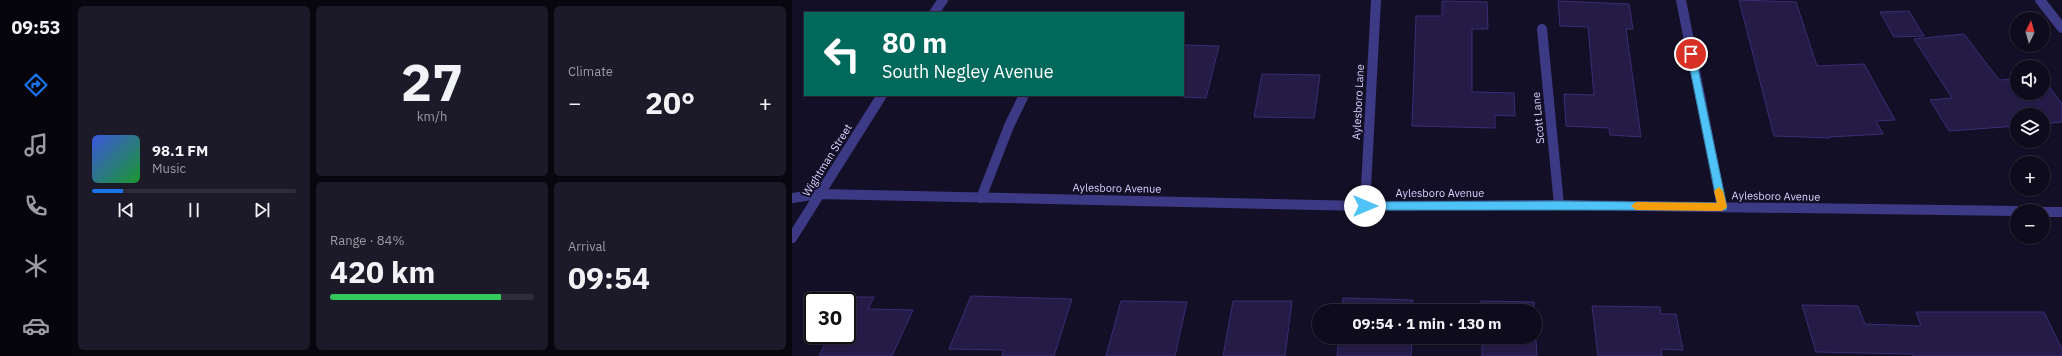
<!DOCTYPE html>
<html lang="en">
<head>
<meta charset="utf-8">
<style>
	body { margin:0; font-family:"IBM Plex Sans",sans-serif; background:#1c1929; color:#f1f3f6; height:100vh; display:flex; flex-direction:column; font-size:15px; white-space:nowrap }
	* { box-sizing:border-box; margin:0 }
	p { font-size:13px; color:#9b9ba3 }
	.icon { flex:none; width:22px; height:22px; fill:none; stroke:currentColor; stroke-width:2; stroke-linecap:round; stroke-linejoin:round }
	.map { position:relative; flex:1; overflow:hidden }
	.drawer { display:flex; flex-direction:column; gap:6px; padding:6px; background:#08060f; width:720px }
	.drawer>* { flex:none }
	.banner { position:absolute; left:12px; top:12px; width:380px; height:84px; border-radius:0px; box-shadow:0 1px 3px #0004,0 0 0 1px #2e2b3b; background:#00695c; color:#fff; overflow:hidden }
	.needle { width:26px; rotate:5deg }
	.buttons { position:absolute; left:1218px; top:12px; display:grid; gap:8px }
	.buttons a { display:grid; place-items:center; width:40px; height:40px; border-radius:50%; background:#0e0b1c; box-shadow:0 1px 3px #0004,0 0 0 1px #2e2b3b; font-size:20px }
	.speed { position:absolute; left:12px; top:292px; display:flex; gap:8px; font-size:20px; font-weight:700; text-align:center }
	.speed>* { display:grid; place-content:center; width:52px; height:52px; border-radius:50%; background:#0e0b1c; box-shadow:0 1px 3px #0004,0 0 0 1px #2e2b3b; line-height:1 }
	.speed .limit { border:2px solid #111; border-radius:6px; background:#fff; color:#111 }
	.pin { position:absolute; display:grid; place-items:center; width:34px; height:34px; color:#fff; margin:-17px; border:2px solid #fff; border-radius:50%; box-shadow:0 1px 4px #0007 }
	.me { position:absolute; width:44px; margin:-22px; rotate:90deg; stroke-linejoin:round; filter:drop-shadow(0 0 3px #0008) }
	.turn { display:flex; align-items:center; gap:14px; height:84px; padding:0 12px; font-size:18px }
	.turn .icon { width:52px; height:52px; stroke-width:2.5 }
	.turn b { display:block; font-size:28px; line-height:34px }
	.big { font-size:30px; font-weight:800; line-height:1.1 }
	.drawer .widget { flex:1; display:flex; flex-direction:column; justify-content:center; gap:6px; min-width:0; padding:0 14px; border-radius:6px; background:#1c1929 }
	.drawer .dial { align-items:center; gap:0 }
	.dial b { font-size:52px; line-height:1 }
	.song { display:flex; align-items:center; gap:12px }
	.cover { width:48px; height:48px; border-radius:6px; background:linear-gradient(135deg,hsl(230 70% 55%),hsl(130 70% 35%)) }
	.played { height:4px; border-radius:2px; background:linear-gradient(90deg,#1a73e8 15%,#2e2b3b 15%) }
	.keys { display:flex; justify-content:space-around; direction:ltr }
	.heat { display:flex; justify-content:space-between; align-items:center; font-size:22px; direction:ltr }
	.charge { height:6px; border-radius:3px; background:linear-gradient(90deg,#34c759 84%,#2e2b3b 0) }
	.drawer .tiles { flex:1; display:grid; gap:6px; grid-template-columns:repeat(3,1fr) }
	.widget:first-child { grid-row:span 2 }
	.trip { position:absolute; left:520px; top:304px; width:230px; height:40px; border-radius:20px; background:#0e0b1c; box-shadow:0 1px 3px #0004,0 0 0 1px #2e2b3b; font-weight:800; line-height:40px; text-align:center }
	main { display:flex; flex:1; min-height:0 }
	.dock { display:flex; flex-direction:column; width:72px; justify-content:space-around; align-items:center; background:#06040b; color:#9b9ba3 }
	.dock .icon { width:28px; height:28px }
	.dock .active { color:#1a73e8 }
	.dock b { font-size:18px; color:#f1f3f6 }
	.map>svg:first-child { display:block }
	.building { fill:#241b47; stroke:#3b2d73 }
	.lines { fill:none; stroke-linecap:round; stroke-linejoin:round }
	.service { stroke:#3d3a85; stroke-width:10 }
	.minor { stroke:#3d3a85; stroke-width:10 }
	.route { fill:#4fc3f7; stroke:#337fa1 }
	.slow { fill:#f59e0b }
	.labels { text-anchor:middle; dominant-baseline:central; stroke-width:4; stroke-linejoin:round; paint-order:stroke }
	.street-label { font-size:11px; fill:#d9d4ff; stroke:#130f26 }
</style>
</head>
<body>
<main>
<nav class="dock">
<b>09:53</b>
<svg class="icon active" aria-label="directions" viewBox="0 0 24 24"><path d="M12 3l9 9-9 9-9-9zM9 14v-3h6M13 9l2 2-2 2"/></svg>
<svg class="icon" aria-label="music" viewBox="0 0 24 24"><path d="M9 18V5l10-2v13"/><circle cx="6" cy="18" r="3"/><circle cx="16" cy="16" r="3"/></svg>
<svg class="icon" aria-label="phone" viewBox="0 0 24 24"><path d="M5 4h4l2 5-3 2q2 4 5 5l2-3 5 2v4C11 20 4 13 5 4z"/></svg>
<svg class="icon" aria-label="climate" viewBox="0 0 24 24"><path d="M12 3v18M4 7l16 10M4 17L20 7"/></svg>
<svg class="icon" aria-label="car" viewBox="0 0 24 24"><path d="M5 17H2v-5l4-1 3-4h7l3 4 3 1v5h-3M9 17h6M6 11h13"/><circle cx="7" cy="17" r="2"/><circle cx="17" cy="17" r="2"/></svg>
</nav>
<section class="drawer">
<div class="tiles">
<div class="widget">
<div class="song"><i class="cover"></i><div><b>98.1 FM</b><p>Music</p></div></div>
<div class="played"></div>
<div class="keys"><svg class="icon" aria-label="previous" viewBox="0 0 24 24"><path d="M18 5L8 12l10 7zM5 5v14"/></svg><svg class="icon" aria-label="pause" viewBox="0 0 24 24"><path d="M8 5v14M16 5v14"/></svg><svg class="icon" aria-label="next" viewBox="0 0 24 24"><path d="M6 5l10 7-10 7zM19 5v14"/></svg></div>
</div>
<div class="widget dial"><b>27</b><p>km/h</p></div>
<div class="widget"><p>Climate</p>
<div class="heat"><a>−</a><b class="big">20°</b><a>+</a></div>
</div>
<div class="widget"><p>Range · 84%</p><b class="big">420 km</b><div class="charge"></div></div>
<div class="widget"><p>Arrival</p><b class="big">09:54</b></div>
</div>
</section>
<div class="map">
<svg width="1270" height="356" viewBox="0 0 1270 356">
	<rect width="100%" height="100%" fill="#130f26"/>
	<path class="building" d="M947 0 1004 2 1025 66 1072 64 1103 120 1084 121 1091 134 1037 137 1038 138 982 136Z
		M650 1 695 2 696 29H680V92L722 93 723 116 703 115V128L620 126 624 16H650Z
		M766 1 837 4 841 29H834L849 137 818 135 817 128 774 126 772 94 802 95 796 27 768 26Z
		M1117 11 1132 36 1102 37 1088 12Z
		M1172 34 1207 80 1225 79V93H1251V78L1270 104V122L1251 124V115H1225V126L1157 131 1138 100 1160 98 1122 39Z
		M391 45 427 46 414 98 391 97Z
		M470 74 528 75 522 118 462 117Z
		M179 296 280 299 262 356H210L212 350 157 349Z
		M57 297H82L76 309 121 310 100 356H27L37 335H55V301Z
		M551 298 621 300 620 311H550Z
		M329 301 395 302 383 356H314Z
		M441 301H500L493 356H431Z
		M689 301 742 302V311H689Z
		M1010 305 1066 306 1073 324 1129 326 1124 312H1252L1270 349V356H1121L1120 354 1024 352Z
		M800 306 868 307 869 314H884L891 350 869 349 870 356H806Z
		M743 325 745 356H690V337H743Z
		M547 337H620L619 356H545Z"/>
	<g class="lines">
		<path class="service" d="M750 29 767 205
			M189 198 217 126 232 95"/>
		<path class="minor" d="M889 0 930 207
			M1248 0 1270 28
			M142 13 151 0
			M0 198 27 194 573 206 767 205 1225 211
			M573 206 584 0
			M1251 212H1270
			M0 238 90 95"/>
	</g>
	<path class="route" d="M899 51 903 54 935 207 934 210H573L568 206 573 202 767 201 925 203 895 54Z"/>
	<path class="slow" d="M927 187 931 191 935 207 930 211 844 210 839 206 844 202 925 203 922 191Z"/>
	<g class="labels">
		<g class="street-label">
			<text transform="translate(566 102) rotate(-87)">Aylesboro Lane</text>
			<text transform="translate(746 118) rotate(-95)">Scott Lane</text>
			<text transform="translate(35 160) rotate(-58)">Wightman Street</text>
			<text transform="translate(325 188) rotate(1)">Aylesboro Avenue</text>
			<text x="648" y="193">Aylesboro Avenue</text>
			<text transform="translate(984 196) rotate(1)">Aylesboro Avenue</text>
		</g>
	</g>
</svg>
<div class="buttons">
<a><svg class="needle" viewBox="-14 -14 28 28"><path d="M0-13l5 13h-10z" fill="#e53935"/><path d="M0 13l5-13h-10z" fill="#9b9ba3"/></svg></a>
<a><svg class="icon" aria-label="sound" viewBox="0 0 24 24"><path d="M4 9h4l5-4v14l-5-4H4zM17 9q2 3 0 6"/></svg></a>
<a><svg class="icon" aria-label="layers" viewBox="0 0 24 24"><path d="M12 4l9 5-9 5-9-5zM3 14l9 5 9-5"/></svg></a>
<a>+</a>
<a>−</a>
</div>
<div class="speed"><div class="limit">30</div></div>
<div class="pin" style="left:899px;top:54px;background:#d93025"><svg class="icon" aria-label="arrive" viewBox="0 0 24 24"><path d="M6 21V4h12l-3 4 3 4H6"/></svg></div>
<svg class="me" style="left:573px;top:206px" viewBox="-20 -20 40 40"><circle r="19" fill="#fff"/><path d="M0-13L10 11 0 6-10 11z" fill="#4fc3f7"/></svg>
<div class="trip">09:54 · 1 min · 130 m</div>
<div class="banner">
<div class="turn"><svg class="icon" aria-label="left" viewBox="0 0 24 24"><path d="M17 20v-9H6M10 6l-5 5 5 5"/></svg><div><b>80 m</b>South Negley Avenue</div></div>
</div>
</div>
</main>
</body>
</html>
